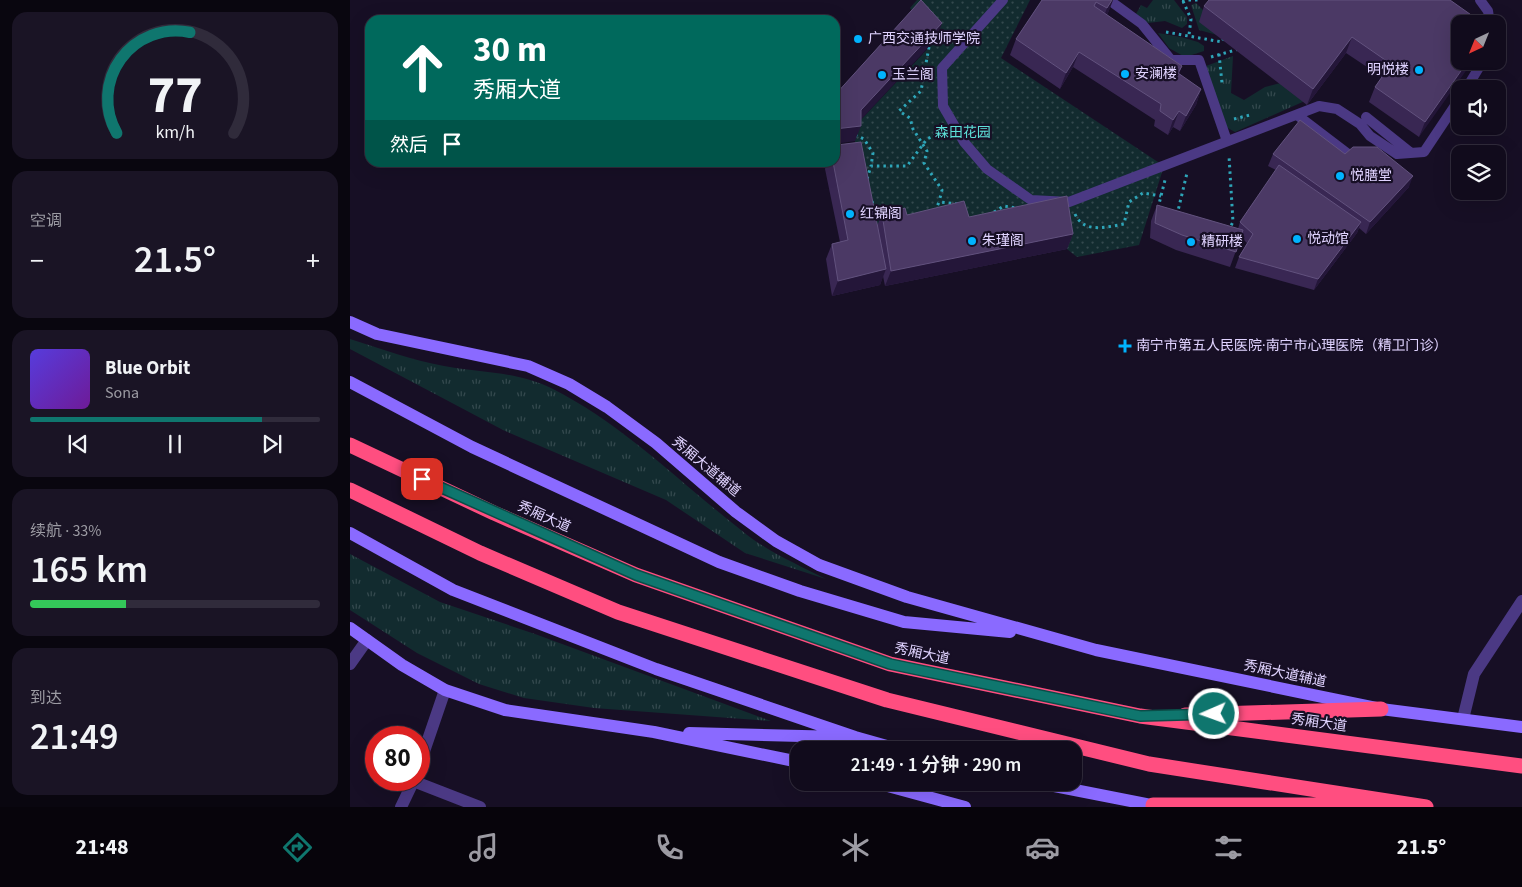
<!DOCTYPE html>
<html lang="zh">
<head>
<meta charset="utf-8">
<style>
	body { margin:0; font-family:"Source Sans 3","Noto Sans SC",sans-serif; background:#1a1425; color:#f1f3f6; height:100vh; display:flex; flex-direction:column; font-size:19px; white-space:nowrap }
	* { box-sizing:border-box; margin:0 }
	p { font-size:16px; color:#9c9ba3 }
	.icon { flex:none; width:28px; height:28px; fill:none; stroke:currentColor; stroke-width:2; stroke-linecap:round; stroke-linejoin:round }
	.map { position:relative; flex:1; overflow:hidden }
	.side { display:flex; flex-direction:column; gap:12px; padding:12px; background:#09060f; width:350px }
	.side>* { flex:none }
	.guide { position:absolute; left:15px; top:15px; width:475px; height:152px; border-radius:15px; box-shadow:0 5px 20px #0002,0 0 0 1px #302b3b; background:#00695c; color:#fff; overflow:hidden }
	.needle { width:32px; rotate:223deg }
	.controls { position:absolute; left:1101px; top:15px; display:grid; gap:10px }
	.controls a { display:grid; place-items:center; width:55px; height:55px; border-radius:10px; background:#110b1c; box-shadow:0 5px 20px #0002,0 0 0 1px #302b3b; font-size:25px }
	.speed { position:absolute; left:15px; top:726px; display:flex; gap:10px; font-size:25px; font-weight:700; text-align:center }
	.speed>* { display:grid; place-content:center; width:65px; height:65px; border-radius:50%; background:#110b1c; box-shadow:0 5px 20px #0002,0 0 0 1px #302b3b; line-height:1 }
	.speed .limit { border:8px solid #d22; background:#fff; color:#111 }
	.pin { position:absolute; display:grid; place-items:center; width:42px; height:42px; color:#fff; margin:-21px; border-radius:10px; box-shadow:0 2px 8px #0006 }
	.me { position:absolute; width:55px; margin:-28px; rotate:268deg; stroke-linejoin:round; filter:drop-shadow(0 0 4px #0008) }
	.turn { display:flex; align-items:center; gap:18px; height:105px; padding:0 25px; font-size:22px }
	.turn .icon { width:65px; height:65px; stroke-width:2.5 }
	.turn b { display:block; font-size:35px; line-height:42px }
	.then { display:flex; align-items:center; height:48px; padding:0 25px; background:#0003; gap:10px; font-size:19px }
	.big { font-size:38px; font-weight:600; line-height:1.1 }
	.side .tile { flex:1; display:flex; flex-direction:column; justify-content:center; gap:8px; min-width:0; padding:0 18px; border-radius:15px; background:#1a1425 }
	.side .dial { align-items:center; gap:0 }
	.dial svg { height:130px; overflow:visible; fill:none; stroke:#302b3b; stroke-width:7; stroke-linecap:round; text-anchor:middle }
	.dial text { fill:#f1f3f6; stroke:none }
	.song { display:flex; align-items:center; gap:15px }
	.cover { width:60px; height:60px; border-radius:8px; background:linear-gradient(135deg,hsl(250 70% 55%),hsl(280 70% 35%)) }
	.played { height:5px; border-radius:2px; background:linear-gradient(90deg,#0f766e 80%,#302b3b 80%) }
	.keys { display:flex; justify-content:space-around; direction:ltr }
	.heat { display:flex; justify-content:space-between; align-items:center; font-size:28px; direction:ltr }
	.charge { height:8px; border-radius:4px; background:linear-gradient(90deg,#34c759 33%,#302b3b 0) }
	.trip { position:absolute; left:440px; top:741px; width:292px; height:50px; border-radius:15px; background:#110b1c; box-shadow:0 5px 20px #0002,0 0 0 1px #302b3b; font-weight:600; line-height:50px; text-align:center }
	.dock { display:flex; height:80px; justify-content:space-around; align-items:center; background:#07040b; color:#9c9ba3 }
	.dock .icon { width:35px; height:35px }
	.dock .active { color:#0f766e }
	.dock b { font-size:22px; color:#f1f3f6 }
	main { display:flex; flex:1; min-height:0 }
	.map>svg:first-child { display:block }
	.grass { fill:url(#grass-tufts) }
	.garden { fill:url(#garden-dots) }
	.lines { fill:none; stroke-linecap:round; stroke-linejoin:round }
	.path { stroke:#2ea5b8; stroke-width:3; stroke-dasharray:2.5 4; stroke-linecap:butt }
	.lane { stroke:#4b3984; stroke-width:10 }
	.street { stroke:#4b3984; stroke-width:12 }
	.secondary { stroke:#8a6aff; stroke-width:12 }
	.highway { stroke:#ff4e80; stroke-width:15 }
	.wall { fill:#392753 }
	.shaded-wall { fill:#241639 }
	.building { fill:#4b3965; stroke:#62527e }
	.route-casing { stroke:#0a4d48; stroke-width:12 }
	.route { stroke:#0f766e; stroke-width:9 }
	.poi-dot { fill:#00b3fe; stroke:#170f25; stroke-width:2 }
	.labels { text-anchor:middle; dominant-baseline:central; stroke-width:4.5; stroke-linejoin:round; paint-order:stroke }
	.poi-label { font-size:14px; fill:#e0d3ff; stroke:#170f25; text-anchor:start }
	.park-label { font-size:14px; fill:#5de0d9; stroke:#170f25 }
	.street-label { font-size:14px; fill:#e0d3ff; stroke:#170f25 }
</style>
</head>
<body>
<main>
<section class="side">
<div class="tile dial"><svg viewBox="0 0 100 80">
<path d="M14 69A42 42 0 1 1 86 69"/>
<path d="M14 69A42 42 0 0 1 59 7" stroke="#0f766e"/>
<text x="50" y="56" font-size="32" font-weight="700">77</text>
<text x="50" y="72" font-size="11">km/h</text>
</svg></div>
<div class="tile"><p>空调</p>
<div class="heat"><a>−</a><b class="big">21.5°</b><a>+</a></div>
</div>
<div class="tile">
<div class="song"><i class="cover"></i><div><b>Blue Orbit</b><p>Sona</p></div></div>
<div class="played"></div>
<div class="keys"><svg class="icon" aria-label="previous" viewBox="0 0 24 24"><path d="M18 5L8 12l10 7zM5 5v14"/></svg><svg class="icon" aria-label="pause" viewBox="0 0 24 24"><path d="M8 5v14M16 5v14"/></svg><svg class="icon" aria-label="next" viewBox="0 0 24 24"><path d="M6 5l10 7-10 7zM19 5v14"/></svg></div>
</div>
<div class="tile"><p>续航 · 33%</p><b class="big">165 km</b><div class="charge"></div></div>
<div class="tile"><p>到达</p><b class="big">21:49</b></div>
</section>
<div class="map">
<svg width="1172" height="807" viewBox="0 0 1172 807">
	<defs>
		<pattern id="grass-tufts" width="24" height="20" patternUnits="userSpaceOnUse" patternTransform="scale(1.25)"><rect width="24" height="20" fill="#122b2f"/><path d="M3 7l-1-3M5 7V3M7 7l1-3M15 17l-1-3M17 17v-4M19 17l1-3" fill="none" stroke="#34494e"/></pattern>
		<pattern id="garden-dots" width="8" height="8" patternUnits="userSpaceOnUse" patternTransform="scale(1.25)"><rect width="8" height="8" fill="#122b2f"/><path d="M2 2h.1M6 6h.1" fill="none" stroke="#34494e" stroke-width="1.8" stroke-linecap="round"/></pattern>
	</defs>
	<rect width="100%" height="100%" fill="#170f25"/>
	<path class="grass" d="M803 0H824L837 17V24L832 28 815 21 798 23 786 14 791 5 797 8Z
		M846 3 863 20 871 36 849 30 841 5Z
		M808 33 831 37 848 42 854 46V51L835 57 819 48Z
		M883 56 881 93 894 100 915 87 950 78 957 100 885 132 876 127 856 66Z
		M0 339C31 349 62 360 94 366 132 373 165 371 201 388 273 424 328 481 391 530 416 551 447 564 476 579L395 553 316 500 153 430 0 349Z
		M0 554 90 602 185 634 421 721 244 708 174 698 129 684 67 653 0 610Z"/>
	<path class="garden" d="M567 0H680L651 58 814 166 789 245 727 257 717 249 712 212 519 229 505 157V126L587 39 560 8Z"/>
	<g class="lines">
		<path class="path" d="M832 0H849
			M833 1 841 19 839 35
			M816 32 872 42 874 38
			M579 47 571 91 549 111 560 118 563 129 577 151 574 163 592 190 589 202
			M869 54 872 83
			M861 57 889 49
			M884 119 900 115
			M505 135 514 139 523 153 521 166
			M517 179 521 166H557L577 139 592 132
			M522 201 525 213 544 211
			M808 208 815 180
			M585 211 589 202 608 204
			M644 212 654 206 666 208
			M725 214C734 234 756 227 774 224L779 202 793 193 811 196
			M827 215 837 173
			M878 231 883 222 879 156"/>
		<path class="lane" d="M653 0 592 68 593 106 614 142 637 169 681 200 719 202 969 106 987 109 1010 124 1020 136 1047 154 1074 152 1110 98
			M759 0 792 24 821 60H849L877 141
			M1130 0 1138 11 1140 24
			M1116 89 1133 61
			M947 115 1006 160
			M1016 117 1061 153"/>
		<path class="street" d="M0 664 17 640
			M1113 719 1124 674 1172 601
			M69 766 95 690
			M63 781 130 807
			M51 807 64 780"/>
		<path class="secondary" d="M0 322 27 334 178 366 219 384 257 407 306 443 386 512 426 541 469 565 557 597 746 650 1031 709 1172 727
			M0 382 122 447 369 562 450 591 554 622 660 632
			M0 533 103 590 306 669 505 737 551 750
			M0 628 52 665 95 690 155 710 304 732 449 762
			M339 733 492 737
			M523 782 615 807
			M684 782 811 807"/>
		<path class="highway" d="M0 445 144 513 286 575 540 664 790 716 1172 766
			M0 490 130 553 268 612 537 700 799 764 1076 807
			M835 715 1031 709
			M803 805H1014"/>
	</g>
	<path class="wall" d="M692 0H763L757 15 832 66 829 74 851 89 846 105 830 131 823 127 818 135 804 126 805 120 723 67 710 89 660 55 666 39Z
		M859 0 1110 61 1069 137 1019 102 1025 87 1032 77 996 53 957 105 849 22 854 6Z
		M923 154H995L1059 187 1016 234 1009 228 1007 233 964 290 885 268 889 257 897 243 891 237 880 267 826 250 800 238 801 221 807 205 888 229 890 222 926 170 918 166Z
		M477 162H485L527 226 532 214 619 217 723 234 717 249 535 286 533 276 530 285 482 296 476 259 482 244 490 242 475 169Z"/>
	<path class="shaded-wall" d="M762 0H763L758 13 751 24 757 8Z
		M592 23 587 38 505 126 511 110Z
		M1002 37 996 53 957 105 963 89Z
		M729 52 723 67 710 89 716 73Z
		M1118 61H1123L1069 137 1075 122Z
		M851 89 846 105 830 131 836 116Z
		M829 111 823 127 818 135 823 120Z
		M511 126 505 141 485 144V129Z
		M1063 176 1059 187 1016 234 1020 222Z
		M1011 222 1007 233 964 290 968 279Z
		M723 234 717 249 535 286 541 271Z
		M536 269 530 285 482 296 488 281Z"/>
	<path class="building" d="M571 0 592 23 511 110V126L485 129V95Z
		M692 0H762L757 8 746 2 744 6 832 66 828 73 851 89 836 116 829 111 823 120 810 111 811 104 729 52 716 73 666 39Z
		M859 0H1100L1134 24H1110V61H1118L1075 122 1025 87 1041 64 1002 37 963 89 854 6Z
		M950 120 995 154 1003 147H1027L1063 176 1020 222 923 154Z
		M511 142 536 269 488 281 482 244 498 240 483 162H485V147L487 145Z
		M929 165 1011 222 968 279 889 257 903 234 890 222Z
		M717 196 723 234 541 271 532 214 555 208 557 215 614 201 619 217Z
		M807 205 893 230 886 252 832 235 805 223Z"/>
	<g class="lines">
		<g class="route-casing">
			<path id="route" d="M72 479 286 575 540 664 790 716 864 714"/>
		</g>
		<use href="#route" class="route"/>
	</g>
	<g class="poi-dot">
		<circle cx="508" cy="39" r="5"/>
		<circle cx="1069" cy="70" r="5"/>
		<circle cx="775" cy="74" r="5"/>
		<circle cx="532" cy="75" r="5"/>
		<circle cx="990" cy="176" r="5"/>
		<circle cx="500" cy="214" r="5"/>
		<circle cx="947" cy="239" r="5"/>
		<circle cx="622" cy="241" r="5"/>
		<circle cx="841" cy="242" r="5"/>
		<path d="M772.5 338.5h5v5h5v5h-5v5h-5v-5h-5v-5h5z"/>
	</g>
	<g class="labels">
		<g class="poi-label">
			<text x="518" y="39">广西交通技师学院</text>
			<text x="1059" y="70" text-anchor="end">明悦楼</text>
			<text x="785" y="74">安澜楼</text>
			<text x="542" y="75">玉兰阁</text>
			<text x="1000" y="176">悦膳堂</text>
			<text x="510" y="214">红锦阁</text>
			<text x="957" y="239">悦动馆</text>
			<text x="632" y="241">朱瑾阁</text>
			<text x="851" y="242">精研楼</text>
			<text x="786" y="346">南宁市第五人民医院·南宁市心理医院（精卫门诊）</text>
		</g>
		<g class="park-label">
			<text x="613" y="133">森田花园</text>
		</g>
		<g class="street-label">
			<text transform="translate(356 467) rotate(40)">秀厢大道辅道</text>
			<text transform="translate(194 517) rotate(24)">秀厢大道</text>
			<text transform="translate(572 654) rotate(12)">秀厢大道</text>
			<text transform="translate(935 674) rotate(12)">秀厢大道辅道</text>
			<text transform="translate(969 723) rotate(8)">秀厢大道</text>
		</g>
	</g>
</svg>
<div class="controls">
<a><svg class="needle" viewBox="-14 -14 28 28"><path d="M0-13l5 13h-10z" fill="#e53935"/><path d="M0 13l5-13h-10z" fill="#9c9ba3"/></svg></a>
<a><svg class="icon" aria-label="sound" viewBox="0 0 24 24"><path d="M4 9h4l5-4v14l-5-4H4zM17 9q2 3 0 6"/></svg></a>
<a><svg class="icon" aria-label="layers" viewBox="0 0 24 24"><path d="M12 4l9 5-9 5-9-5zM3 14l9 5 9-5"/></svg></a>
</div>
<div class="speed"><div class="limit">80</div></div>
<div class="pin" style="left:72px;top:479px;background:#d93025"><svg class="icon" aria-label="arrive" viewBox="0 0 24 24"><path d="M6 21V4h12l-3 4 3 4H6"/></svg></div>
<svg class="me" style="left:864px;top:714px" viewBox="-20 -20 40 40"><circle r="17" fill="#0f766e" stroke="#fff" stroke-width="3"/><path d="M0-11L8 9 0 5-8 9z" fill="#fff"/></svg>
<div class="trip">21:49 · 1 分钟 · 290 m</div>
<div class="guide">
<div class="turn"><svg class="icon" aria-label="ahead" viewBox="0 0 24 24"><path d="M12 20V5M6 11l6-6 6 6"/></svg><div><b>30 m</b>秀厢大道</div></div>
<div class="then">然后<svg class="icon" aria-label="arrive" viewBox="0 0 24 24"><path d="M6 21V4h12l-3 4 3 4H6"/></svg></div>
</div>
</div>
</main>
<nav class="dock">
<b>21:48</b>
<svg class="icon active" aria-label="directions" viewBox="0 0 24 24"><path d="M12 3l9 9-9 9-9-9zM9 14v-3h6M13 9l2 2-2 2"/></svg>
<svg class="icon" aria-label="music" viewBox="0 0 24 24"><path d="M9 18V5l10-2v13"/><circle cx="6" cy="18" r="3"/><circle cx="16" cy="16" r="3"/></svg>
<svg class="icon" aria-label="phone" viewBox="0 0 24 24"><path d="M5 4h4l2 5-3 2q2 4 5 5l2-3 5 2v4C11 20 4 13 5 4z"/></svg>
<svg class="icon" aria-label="climate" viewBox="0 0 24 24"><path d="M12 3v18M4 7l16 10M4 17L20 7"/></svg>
<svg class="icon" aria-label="car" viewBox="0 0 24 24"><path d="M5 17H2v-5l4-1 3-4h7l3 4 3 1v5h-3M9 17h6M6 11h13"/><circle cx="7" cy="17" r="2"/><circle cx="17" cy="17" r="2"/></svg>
<svg class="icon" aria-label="filters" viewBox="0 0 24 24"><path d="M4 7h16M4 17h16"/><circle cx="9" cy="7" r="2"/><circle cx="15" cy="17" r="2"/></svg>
<b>21.5°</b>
</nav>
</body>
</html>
